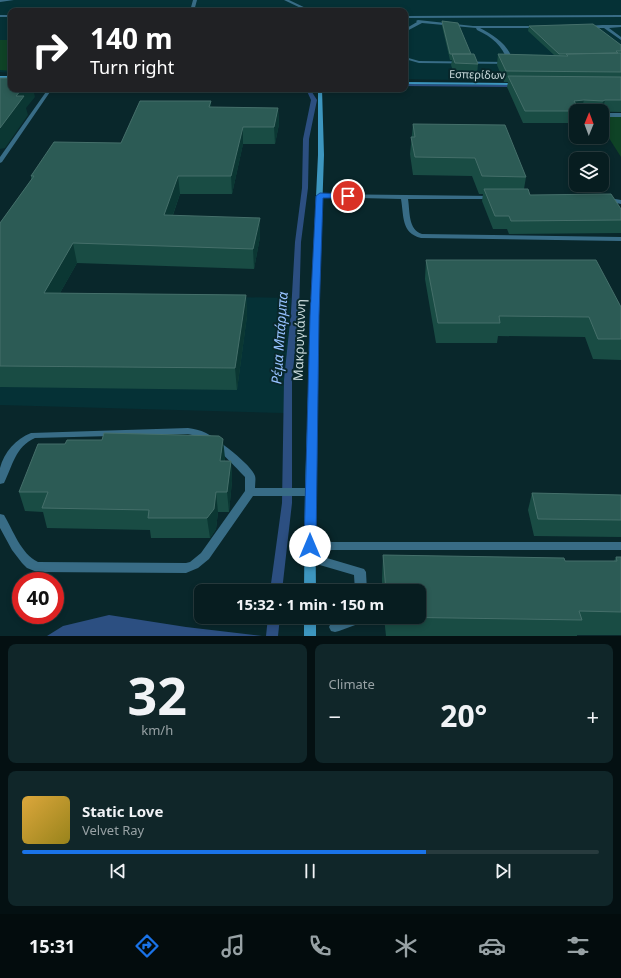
<!DOCTYPE html>
<html lang="en">
<head>
<meta charset="utf-8">
<style>
	body { margin:0; font-family:"Noto Sans",sans-serif; background:#102629; color:#f1f3f6; height:100vh; display:flex; flex-direction:column; font-size:15px; white-space:nowrap }
	* { box-sizing:border-box; margin:0 }
	p { font-size:13px; color:#98a2a5 }
	.icon { flex:none; width:22px; height:22px; fill:none; stroke:currentColor; stroke-width:2; stroke-linecap:round; stroke-linejoin:round }
	.map { position:relative; height:636px; overflow:hidden }
	.sheet { display:flex; flex-direction:column; gap:8px; padding:8px; background:#041012; flex:1 }
	.sheet>* { flex:none }
	.hud { position:absolute; left:8px; top:8px; width:400px; height:84px; border-radius:8px; box-shadow:0 2px 6px #0003,0 0 0 1px #283b3e; background:#202124; color:#fff; overflow:hidden }
	.needle { width:26px; rotate:1deg }
	.buttons { position:absolute; left:569px; top:104px; display:grid; gap:8px }
	.buttons a { display:grid; place-items:center; width:40px; height:40px; border-radius:8px; background:#071d20; box-shadow:0 2px 6px #0003,0 0 0 1px #283b3e; font-size:20px }
	.speed { position:absolute; left:12px; top:572px; display:flex; gap:8px; font-size:20px; font-weight:700; text-align:center }
	.speed>* { display:grid; place-content:center; width:52px; height:52px; border-radius:50%; background:#071d20; box-shadow:0 2px 6px #0003,0 0 0 1px #283b3e; line-height:1 }
	.speed .limit { border:6px solid #d22; background:#fff; color:#111 }
	.pin { position:absolute; display:grid; place-items:center; width:34px; height:34px; color:#fff; margin:-17px; border:2px solid #fff; border-radius:50%; box-shadow:0 1px 4px #0007 }
	.me { position:absolute; width:44px; margin:-22px; rotate:0deg; stroke-linejoin:round; filter:drop-shadow(0 0 3px #0008) }
	.turn { display:flex; align-items:center; gap:14px; height:84px; padding:0 16px; font-size:18px }
	.turn .icon { width:52px; height:52px; stroke-width:2.5 }
	.turn b { display:block; font-size:28px; line-height:34px }
	.big { font-size:30px; font-weight:700; line-height:1.1 }
	.sheet .widget { flex:1; display:flex; flex-direction:column; justify-content:center; gap:6px; min-width:0; padding:0 14px; border-radius:8px; background:#102629 }
	.sheet .dial { align-items:center; gap:0 }
	.dial b { font-size:52px; line-height:1 }
	.song { display:flex; align-items:center; gap:12px }
	.cover { width:48px; height:48px; border-radius:6px; background:linear-gradient(135deg,hsl(40 70% 55%),hsl(50 70% 35%)) }
	.played { height:4px; border-radius:2px; background:linear-gradient(90deg,#1a73e8 70%,#283b3e 70%) }
	.keys { display:flex; justify-content:space-around; direction:ltr }
	.heat { display:flex; justify-content:space-between; align-items:center; font-size:22px; direction:ltr }
	.sheet .tiles { flex:1; display:grid; gap:8px; grid-template-columns:1fr 1fr }
	.widget:last-child { grid-column:span 2 }
	.trip { position:absolute; left:194px; top:584px; width:232px; height:40px; border-radius:8px; background:#071d20; box-shadow:0 2px 6px #0003,0 0 0 1px #283b3e; font-weight:700; line-height:40px; text-align:center }
	.tabs { display:flex; height:64px; justify-content:space-around; align-items:center; background:#030c0d; color:#98a2a5 }
	.tabs .icon { width:28px; height:28px }
	.tabs .selected { color:#1a73e8 }
	.tabs b { font-size:18px; color:#f1f3f6 }
	.map>svg:first-child { display:block }
	.built { fill:#053136 }
	.green { fill:#0f4326 }
	.water { fill:#2c4f81 }
	.lines { fill:none; stroke-linecap:round; stroke-linejoin:round }
	.stream { fill:#2c4f81; fill-rule:evenodd }
	.lane { fill:#386c86; fill-rule:evenodd }
	.street { fill:#386c86; fill-rule:evenodd }
	.secondary { fill:#3d96bf; fill-rule:evenodd }
	.wall { fill:#194c44 }
	.shaded-wall { fill:#0b3733 }
	.building { fill:#2c5b55; stroke:#456f6a }
	.route { fill:#1a73e8; stroke:#114b97 }
	.labels { text-anchor:middle; dominant-baseline:central; stroke-width:4; stroke-linejoin:round; paint-order:stroke }
	.far-street-label { font-size:11px; fill:#cbdbdd; stroke:#09272b }
	.street-label { font-size:13px; fill:#cbdbdd; stroke:#09272b }
	.water-label { font-size:14px; font-style:italic; fill:#96c1fe; stroke:#09272b }
</style>
</head>
<body>
<div class="map">
<svg width="621" height="636" viewBox="0 0 621 636">
	<rect width="100%" height="100%" fill="#09272b"/>
	<path class="built" d="M0 0H621V83L405 79V11H11V73L0 72Z
		M0 293 291 298 284 413 0 405Z"/>
	<path class="green" d="M0 40H11V71L0 70Z
		M602 115H621V157L602 127Z"/>
	<path class="water" d="M109 615 186 627 262 636H47L63 626Z"/>
	<g class="lines">
		<path class="stream" d="M405 84 516 85 518 86 516 87 405 86Z
			M306 89H310L317 100 309 139 308 188 301 242 299 312 292 380V503L282 591H270L282 503 284 380 291 312 295 242 302 188 303 139 311 100Z
			M268 617H280L278 636H266Z"/>
		<path class="lane" d="M0 0H14L0 2Z
			M193 0H197L194 11H190Z
			M284 0H289L312 11H307Z
			M0 15H11V17H0Z
			M621 15V17L405 18V16Z
			M418 20 473 26H538L540 27 538 28H480C494 35 512 47 513 64L419 63 405 59V57L419 61 508 62C502 45 492 37 477 30L476 28 422 23 405 32V29L417 22 416 21Z
			M602 25H621V27L609 28 621 37V40L604 28H586L584 27 586 26Z
			M48 89H52L2 162 0 163V157Z
			M320 194 493 196 495 197V199H408C410 211 408 230 422 234L621 237V241L421 238C401 233 404 216 401 199L318 197 317 196Z
			M604 197 621 200V204L602 200V198Z
			M188 428C194 429 200 430 206 433 216 438 252 465 255 476 256 479 255 484 255 488H310L314 489 315 492 314 495 310 496H253L209 559 198 568 186 573 37 572 27 568 22 563 12 550 0 528V514L4 515C13 530 21 554 38 562L186 563 190 562 201 553 245 491V477L243 475C228 459 210 439 188 434L35 438C15 447 13 465 4 483L0 484C0 479 0 473 0 468 4 452 16 439 31 433Z
			M310 542H621V550H310L306 549 304 546 306 543Z
			M310 553 364 569 366 572 367 591H355L354 575 306 561 304 558 306 555Z
			M348 617H368L366 621 339 631 335 632 331 631 329 627 331 623Z"/>
		<path class="street" d="M602 113H621V117H602Z"/>
		<path class="secondary" d="M0 76H11V78H0Z
			M405 82 518 83 520 84 518 85 405 84Z
			M318 89H322L324 155 319 300 315 492 316 591H304L305 492 311 300 318 155Z
			M304 617H316V636H304Z"/>
	</g>
	<path class="wall" d="M442 21 471 54 478 64 477 75 454 74 451 65 452 60H450L442 26Z
		M529 26 621 45V112L576 111V123H523L507 87 508 82H504L497 65 498 54 554 55 528 31Z
		M211 101V107L278 108 279 124 275 144H243L232 194H180L173 215 260 237 254 269 77 263 60 293 246 295 247 316 237 390 0 387V223L31 180V176L121 143Z
		M413 124 526 177 524 189 530 195 621 209V233L509 234 507 229H493L482 201 483 194H479L472 176 413 175 410 154Z
		M426 260 621 307V360L593 359 585 337 498 336 497 343H436L425 279Z
		M102 440 225 458V461H231L232 481 229 512H218L216 529 210 538H151L150 530 47 528 43 512 25 511 19 492 65 444Z
		M532 493 621 495V537L534 536 528 510Z
		M383 555 565 561H614L616 557H621V635H577V636H386L384 617H419V591H382V578Z"/>
	<path class="shaded-wall" d="M22 89H33L35 97 26 108 28 115 5 148 0 149V128L16 96Z
		M584 100 581 111H572L574 101Z
		M605 100 602 112 601 111 603 101Z
		M211 101 212 117 209 107Z
		M278 108 279 124 275 144 274 127Z
		M243 127V144L232 194 231 176Z
		M178 176 180 194 166 234 164 215Z
		M260 218V237L254 269 253 249Z
		M73 243 77 263 48 314 44 293Z
		M246 295 247 316 237 390 235 368Z
		M223 439 225 458 222 481 220 461Z
		M231 461 232 481 229 512 227 492Z
		M216 492 218 512 216 529 210 538 207 518Z"/>
	<path class="building" d="M442 21 458 23 471 54H450Z
		M593 24 621 45V51H616L618 53 559 54 529 26Z
		M621 53V72L506 71 498 54 568 56 566 54Z
		M452 54H474L478 64 455 63Z
		M508 76 621 77V100H605L603 101 584 100 574 101 580 111H525Z
		M0 78H11V89H22L16 96H24L0 128Z
		M140 101H211L209 107 278 108 274 127H243L231 176H178L164 215 260 218 253 249 73 243 44 293 246 295 235 368 0 366V223L34 176H31L54 142 121 143Z
		M413 124 505 125 526 177 482 176 475 158 415 157 411 137H415Z
		M484 189H528L530 195 611 194 621 209V220L511 221 509 216H495Z
		M426 260H596L621 307V339H598L589 317 499 316 500 323H438Z
		M104 433 219 436 223 439 220 461H231L227 492H216L214 509 207 518H148L149 510 42 508 48 492H19L38 444H65L67 440H102Z
		M532 493 621 495V520L538 519Z
		M383 555 564 558 565 561H617L616 557H621V612L579 611 582 620 388 617H419V591H386Z"/>
	<path class="route" d="M320 193 348 194 351 196 348 198H323L319 316 316 546 315 549 310 551 306 549 304 546 310 316 316 196Z"/>
	<g class="labels">
		<g class="far-street-label">
			<text transform="translate(477 74) rotate(1)">Εσπερίδων</text>
		</g>
		<g class="street-label">
			<text transform="translate(299 340) rotate(-88)">Μακρυγιάννη</text>
		</g>
		<g class="water-label">
			<text transform="translate(279 338) rotate(-86)">Ρέμα Μπάρμπα</text>
		</g>
	</g>
</svg>
<div class="buttons">
<a><svg class="needle" viewBox="-14 -14 28 28"><path d="M0-13l5 13h-10z" fill="#e53935"/><path d="M0 13l5-13h-10z" fill="#98a2a5"/></svg></a>
<a><svg class="icon" aria-label="layers" viewBox="0 0 24 24"><path d="M12 4l9 5-9 5-9-5zM3 14l9 5 9-5"/></svg></a>
</div>
<div class="speed"><div class="limit">40</div></div>
<div class="pin" style="left:348px;top:196px;background:#d93025"><svg class="icon" aria-label="arrive" viewBox="0 0 24 24"><path d="M6 21V4h12l-3 4 3 4H6"/></svg></div>
<svg class="me" style="left:310px;top:546px" viewBox="-20 -20 40 40"><circle r="19" fill="#fff"/><path d="M0-13L10 11 0 6-10 11z" fill="#1a73e8"/></svg>
<div class="trip">15:32 · 1 min · 150 m</div>
<div class="hud">
<div class="turn"><svg class="icon" aria-label="right" viewBox="0 0 24 24"><path d="M7 20v-9h11M14 6l5 5-5 5"/></svg><div><b>140 m</b>Turn right</div></div>
</div>
</div>
<section class="sheet">
<div class="tiles">
<div class="widget dial"><b>32</b><p>km/h</p></div>
<div class="widget"><p>Climate</p>
<div class="heat"><a>−</a><b class="big">20°</b><a>+</a></div>
</div>
<div class="widget">
<div class="song"><i class="cover"></i><div><b>Static Love</b><p>Velvet Ray</p></div></div>
<div class="played"></div>
<div class="keys"><svg class="icon" aria-label="previous" viewBox="0 0 24 24"><path d="M18 5L8 12l10 7zM5 5v14"/></svg><svg class="icon" aria-label="pause" viewBox="0 0 24 24"><path d="M8 5v14M16 5v14"/></svg><svg class="icon" aria-label="next" viewBox="0 0 24 24"><path d="M6 5l10 7-10 7zM19 5v14"/></svg></div>
</div>
</div>
</section>
<nav class="tabs">
<b>15:31</b>
<svg class="icon selected" aria-label="directions" viewBox="0 0 24 24"><path d="M12 3l9 9-9 9-9-9zM9 14v-3h6M13 9l2 2-2 2"/></svg>
<svg class="icon" aria-label="music" viewBox="0 0 24 24"><path d="M9 18V5l10-2v13"/><circle cx="6" cy="18" r="3"/><circle cx="16" cy="16" r="3"/></svg>
<svg class="icon" aria-label="phone" viewBox="0 0 24 24"><path d="M5 4h4l2 5-3 2q2 4 5 5l2-3 5 2v4C11 20 4 13 5 4z"/></svg>
<svg class="icon" aria-label="climate" viewBox="0 0 24 24"><path d="M12 3v18M4 7l16 10M4 17L20 7"/></svg>
<svg class="icon" aria-label="car" viewBox="0 0 24 24"><path d="M5 17H2v-5l4-1 3-4h7l3 4 3 1v5h-3M9 17h6M6 11h13"/><circle cx="7" cy="17" r="2"/><circle cx="17" cy="17" r="2"/></svg>
<svg class="icon" aria-label="filters" viewBox="0 0 24 24"><path d="M4 7h16M4 17h16"/><circle cx="9" cy="7" r="2"/><circle cx="15" cy="17" r="2"/></svg>
</nav>
</body>
</html>
